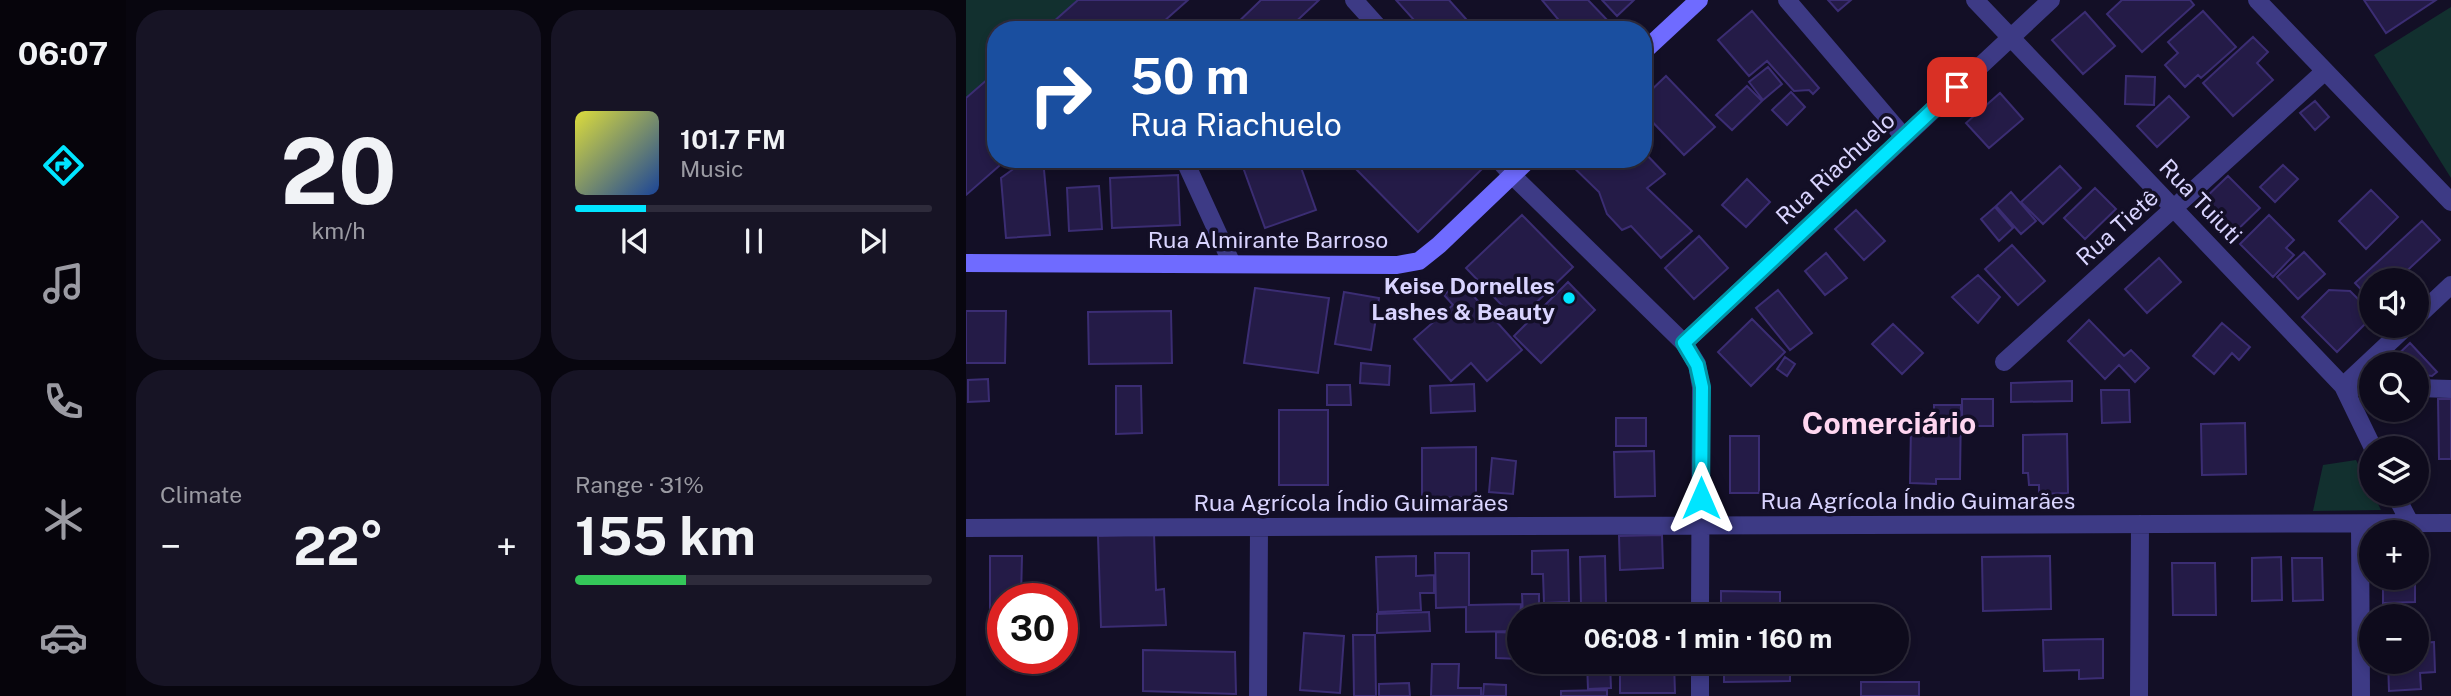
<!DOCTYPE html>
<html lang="en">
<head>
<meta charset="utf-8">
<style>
	body { margin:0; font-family:"Public Sans",sans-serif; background:#171425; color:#f1f3f6; height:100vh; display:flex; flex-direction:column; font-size:26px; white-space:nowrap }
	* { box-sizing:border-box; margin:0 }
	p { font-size:23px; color:#9b9ba3 }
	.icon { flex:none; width:38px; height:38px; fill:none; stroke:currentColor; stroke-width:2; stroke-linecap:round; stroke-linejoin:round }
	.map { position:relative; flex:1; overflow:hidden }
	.side { display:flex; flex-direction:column; gap:10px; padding:10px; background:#08060f; width:840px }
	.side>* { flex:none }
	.guide { position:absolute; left:21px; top:21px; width:665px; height:147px; border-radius:28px; box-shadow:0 4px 10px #0003,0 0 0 2px #2e2b3b; background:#1a4fa0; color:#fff; overflow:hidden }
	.tools { position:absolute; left:1393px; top:268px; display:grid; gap:14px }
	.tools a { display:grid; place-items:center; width:70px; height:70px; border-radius:50%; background:#0e0b1c; box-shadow:0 4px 10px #0003,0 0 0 2px #2e2b3b; font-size:35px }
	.speed { position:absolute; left:21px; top:583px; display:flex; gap:14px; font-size:35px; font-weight:700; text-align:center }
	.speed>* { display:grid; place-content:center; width:91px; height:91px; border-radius:50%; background:#0e0b1c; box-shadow:0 4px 10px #0003,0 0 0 2px #2e2b3b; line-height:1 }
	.speed .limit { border:10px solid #d22; background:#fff; color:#111 }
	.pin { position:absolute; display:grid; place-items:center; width:60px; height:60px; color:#fff; margin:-30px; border-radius:14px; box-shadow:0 4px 10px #0006 }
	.me { position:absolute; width:77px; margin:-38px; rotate:0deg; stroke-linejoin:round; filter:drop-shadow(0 0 5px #0008) }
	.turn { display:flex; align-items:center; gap:24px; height:147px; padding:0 28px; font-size:32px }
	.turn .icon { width:91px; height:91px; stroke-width:2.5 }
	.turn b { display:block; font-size:49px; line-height:60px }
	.big { font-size:52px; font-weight:700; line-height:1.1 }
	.side .widget { flex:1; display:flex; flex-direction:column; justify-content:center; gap:10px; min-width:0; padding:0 24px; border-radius:28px; background:#171425 }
	.side .dial { align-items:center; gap:0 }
	.dial b { font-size:91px; line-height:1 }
	.song { display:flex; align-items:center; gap:21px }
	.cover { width:84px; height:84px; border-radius:10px; background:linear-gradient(135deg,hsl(60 70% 55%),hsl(220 70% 35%)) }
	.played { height:7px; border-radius:4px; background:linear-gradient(90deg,#00e5ff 20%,#2e2b3b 20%) }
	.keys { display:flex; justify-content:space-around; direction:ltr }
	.heat { display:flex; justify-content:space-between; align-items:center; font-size:38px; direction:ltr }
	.charge { height:10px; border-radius:5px; background:linear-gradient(90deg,#34c759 31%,#2e2b3b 0) }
	.side .tiles { flex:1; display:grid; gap:10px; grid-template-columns:repeat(2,1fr) }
	.trip { position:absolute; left:541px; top:604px; width:402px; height:70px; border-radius:35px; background:#0e0b1c; box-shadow:0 4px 10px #0003,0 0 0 2px #2e2b3b; font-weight:700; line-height:70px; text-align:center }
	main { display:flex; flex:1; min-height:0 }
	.menu { display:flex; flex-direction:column; width:126px; justify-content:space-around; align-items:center; background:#06040b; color:#9b9ba3 }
	.menu .icon { width:49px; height:49px }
	.menu .selected { color:#00e5ff }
	.menu b { font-size:32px; color:#f1f3f6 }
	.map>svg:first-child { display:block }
	.green { fill:#12302f }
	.building { fill:#241b47; stroke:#3b2d73; stroke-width:2 }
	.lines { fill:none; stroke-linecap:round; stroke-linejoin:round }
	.minor { stroke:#3d3a85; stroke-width:18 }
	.tertiary { stroke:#3d3a85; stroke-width:18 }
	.secondary { stroke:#6f6bff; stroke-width:18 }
	.route-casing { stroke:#0095a6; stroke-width:18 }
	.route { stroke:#00e5ff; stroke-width:12 }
	.poi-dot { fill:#00e5ff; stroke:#130f26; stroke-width:2.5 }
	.labels { text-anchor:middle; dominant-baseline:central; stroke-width:7; stroke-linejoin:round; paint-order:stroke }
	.street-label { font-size:23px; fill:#d9d4ff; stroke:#130f26 }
	.poi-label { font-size:23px; font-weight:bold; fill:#d9d4ff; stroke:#130f26; text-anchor:end }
	.district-label { font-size:30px; font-weight:bold; fill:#ffd6f0; stroke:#130f26 }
</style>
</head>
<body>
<main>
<nav class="menu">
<b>06:07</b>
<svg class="icon selected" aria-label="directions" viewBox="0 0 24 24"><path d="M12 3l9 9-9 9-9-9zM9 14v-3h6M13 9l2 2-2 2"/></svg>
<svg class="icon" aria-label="music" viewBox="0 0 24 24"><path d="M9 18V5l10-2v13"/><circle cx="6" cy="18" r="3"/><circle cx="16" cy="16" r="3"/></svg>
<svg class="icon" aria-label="phone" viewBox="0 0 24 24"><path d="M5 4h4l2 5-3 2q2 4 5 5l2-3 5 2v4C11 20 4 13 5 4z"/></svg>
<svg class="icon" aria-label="climate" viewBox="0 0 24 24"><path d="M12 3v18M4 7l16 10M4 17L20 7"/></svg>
<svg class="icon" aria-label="car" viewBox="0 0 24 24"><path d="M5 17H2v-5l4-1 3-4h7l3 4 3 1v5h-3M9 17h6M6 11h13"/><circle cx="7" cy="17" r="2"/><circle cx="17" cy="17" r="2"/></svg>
</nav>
<section class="side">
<div class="tiles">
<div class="widget dial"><b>20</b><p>km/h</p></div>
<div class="widget">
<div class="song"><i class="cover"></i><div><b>101.7 FM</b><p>Music</p></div></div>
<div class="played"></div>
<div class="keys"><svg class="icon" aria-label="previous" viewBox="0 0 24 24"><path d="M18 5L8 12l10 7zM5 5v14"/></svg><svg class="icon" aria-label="pause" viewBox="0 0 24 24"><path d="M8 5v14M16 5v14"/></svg><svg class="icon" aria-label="next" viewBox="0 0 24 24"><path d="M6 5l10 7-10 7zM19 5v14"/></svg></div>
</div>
<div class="widget"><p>Climate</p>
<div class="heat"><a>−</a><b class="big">22°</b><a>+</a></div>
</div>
<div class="widget"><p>Range · 31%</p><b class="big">155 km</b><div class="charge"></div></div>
</div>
</section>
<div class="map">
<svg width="1485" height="696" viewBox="0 0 1485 696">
	<rect width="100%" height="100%" fill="#130f26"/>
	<path class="green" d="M0 0H222L188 30H30V159L0 195Z
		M1485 7V178L1408 55Z
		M1390 460 1415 510 1347 511 1357 465Z"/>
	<path class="building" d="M112 0H222L188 30H78Z
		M295 0H353L321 30H264Z
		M430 0H483L500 19 488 30H457Z
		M576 0H622L645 24 639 30H601Z
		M636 0H668L651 16Z
		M862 0H885L872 11Z
		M1156 0H1224L1228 5 1176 52 1141 14Z
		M1398 0H1470L1420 33Z
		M786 11 853 88 847 94 843 90 828 91 801 61 783 76 752 40Z
		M1237 11 1270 47 1235 78 1232 75 1219 87 1199 65 1212 53 1202 42Z
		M1119 12 1149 46 1117 74 1086 40Z
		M1287 37 1302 52 1291 63 1307 80 1267 116 1237 83Z
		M802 67 816 84 797 100 783 82Z
		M30 72V159H41L0 195V98Z
		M700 76 749 127 718 155 677 112V98Z
		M1160 76 1189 77 1188 105 1159 104Z
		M781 86 796 101 766 130 750 115Z
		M825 92 839 107 821 125 806 110Z
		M1034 93 1057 119 1023 148 1000 123Z
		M1203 96 1223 117 1191 147 1171 126Z
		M1349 101 1363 117 1349 130 1334 113Z
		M677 151 699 174 681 188 726 231 695 258 665 226 656 230 641 214 633 192 599 159H677Z
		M69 159H77L84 235 40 238 35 178 57 162Z
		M274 159H332L350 210 299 228Z
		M380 159H510L518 167 452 232Z
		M1317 165 1332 179 1309 202 1294 187Z
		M1094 166 1115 188 1077 224 1055 202Z
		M212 175 214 225 146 228 144 178Z
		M1262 176 1294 208 1266 235 1234 203Z
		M781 179 804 202 780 227 756 205Z
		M133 186 136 229 103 231 101 188Z
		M1129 188 1150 209 1119 239 1098 218Z
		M1405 190 1432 217 1400 249 1373 221Z
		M1045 192 1070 221 1055 234 1030 206Z
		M1029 207 1047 228 1033 241 1015 219Z
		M890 210 919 241 898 260 869 229Z
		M556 215 607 267 551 321 500 268Z
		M1303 215 1328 240 1320 248 1328 255 1307 277 1274 244Z
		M1456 221 1474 240 1431 280H1405V300L1389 283Z
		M733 236 762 268 728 299 699 268Z
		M1046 245 1079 281 1052 305 1019 269Z
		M1338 252 1359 274 1332 299 1311 277Z
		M860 253 881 278 859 295 839 271Z
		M1193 258 1215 282 1181 313 1159 289Z
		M1012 275 1034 297 1012 323 986 297Z
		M494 281 556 350 521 381 505 363 485 381 448 339 487 305 478 295Z
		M602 282 629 310 575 363 548 336Z
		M289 288 363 298 352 373 278 363Z
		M812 290 846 333 824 350 790 308Z
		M1363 290 1384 291 1405 312V318L1371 352 1336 317Z
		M378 292 413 298 405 350 369 344Z
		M0 311H40L39 363H0Z
		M205 311 206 363 123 364 122 312Z
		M786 319 819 352 785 386 752 352Z
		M1123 320 1158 356 1165 350 1183 368 1169 382 1153 365 1139 379 1102 341Z
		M1256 323 1284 347 1273 360 1266 353 1248 374 1227 356Z
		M927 324 957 353 936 374 906 344Z
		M1444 343 1471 372 1466 376 1451 374V364H1422Z
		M819 357 829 364 821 376 811 369Z
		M395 363 424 366 423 385 394 383Z
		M22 379 23 401 2 402V380Z
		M1106 381V401L1045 402V383Z
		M508 384 509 411 465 413 464 386Z
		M361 385H384L385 405H361Z
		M150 386H175L176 433 150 434Z
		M1135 390H1163L1164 422 1136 423Z
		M996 399H1027V426H996Z
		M1472 399H1485V459H1473Z
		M968 405H995L994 479H970V484L944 483 945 426H968Z
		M313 410H362V485H313Z
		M650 418H680V446H650Z
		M1279 423 1280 474 1236 475 1235 424Z
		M1101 434 1102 493 1073 494V485H1063L1062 473H1057V435Z
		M764 436H793V493H764Z
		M510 447V497L456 498V448Z
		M688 451 689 496 649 497 648 452Z
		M526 458 550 461 547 494 523 492Z
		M188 534 190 590 198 589 200 625 135 627 132 536Z
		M696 535 697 568 654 570 653 536Z
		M602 550 603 602 578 603 577 574H566V551Z
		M469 553H503V605L555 604 553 631 500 632V607L470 608Z
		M24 556H56L55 598H37V617H24Z
		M450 556V576L468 575V593H454L455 610 412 612 410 557Z
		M639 556 640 603 615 604 614 557Z
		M1084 556 1085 609 1017 611 1016 557Z
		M1315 557 1316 600 1286 601V558Z
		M1326 558H1356L1357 600 1327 601Z
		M1206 563H1249L1250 615H1207Z
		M1417 578H1449V602L1417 603Z
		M755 591 814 592V616H755Z
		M556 594H573V604L586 603 587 613 622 612V616H557Z
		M463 612 464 631 411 633V614Z
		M530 632 553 633V659L530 658Z
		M338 633 378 636 374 693 334 690Z
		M387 635H409L410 696H388Z
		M1137 639V678L1113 679V670L1078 671 1077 640Z
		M1468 642 1469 672 1454 673 1455 689 1423 691 1422 662H1451V643Z
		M177 650 269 652 270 694 177 691Z
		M621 662H644L645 688 622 689Z
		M654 662H708L709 693H654Z
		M758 662H824V681L758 682Z
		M466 664H493L492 688H515V696H465Z
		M895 682H953V696H895Z
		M443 683 444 696H413V684Z
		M518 684 540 685V696H517Z
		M641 690V696H595V691Z"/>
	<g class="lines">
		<path class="minor" d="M821 0 938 137
			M1009 0 1377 386 1407 448
			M1291 0 1485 202
			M218 159 266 264
			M546 175 718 343 731 364 735 387 734 616
			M1451 317 1485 285
			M718 343 1085 0
			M1038 362 1359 71
			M1377 386 1441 326
			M1377 386 1405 387
			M1451 388 1485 389
			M1429 494 1444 523
			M1394 524 1395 696
			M0 528 1485 523
			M292 696 293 527
			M734 696V662
			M1173 696 1174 524"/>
		<path class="tertiary" d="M388 0 415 30
			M532 159 546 175"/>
		<path class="secondary" d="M677 52 733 0
			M0 263 431 265 453 261 473 245 563 159"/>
	</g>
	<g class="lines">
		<g class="route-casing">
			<path id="route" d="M735 498 736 387 731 365 718 343 991 87"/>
		</g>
		<use href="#route" class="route"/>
	</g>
	<circle class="poi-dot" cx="603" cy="298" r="7"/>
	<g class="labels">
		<g class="street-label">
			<text transform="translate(869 168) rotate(-43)">Rua Riachuelo</text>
			<text transform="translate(1235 201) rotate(46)">Rua Tuiuti</text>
			<text transform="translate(1151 227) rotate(-42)">Rua Tietê</text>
			<text x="302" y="239">Rua Almirante Barroso</text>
			<text x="952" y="500">Rua Agrícola Índio Guimarães</text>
			<text x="385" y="502">Rua Agrícola Índio Guimarães</text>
		</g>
		<g class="poi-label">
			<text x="589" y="285">Keise Dornelles<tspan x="589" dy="26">Lashes &amp; Beauty</tspan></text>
		</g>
		<g class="district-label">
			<text x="923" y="423">Comerciário</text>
		</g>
	</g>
</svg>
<div class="tools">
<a><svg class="icon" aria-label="sound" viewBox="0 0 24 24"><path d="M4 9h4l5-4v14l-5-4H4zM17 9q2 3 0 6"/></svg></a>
<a><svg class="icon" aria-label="search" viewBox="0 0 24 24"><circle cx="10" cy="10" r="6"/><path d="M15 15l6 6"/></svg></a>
<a><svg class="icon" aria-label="layers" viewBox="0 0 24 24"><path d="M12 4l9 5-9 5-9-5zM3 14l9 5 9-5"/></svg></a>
<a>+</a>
<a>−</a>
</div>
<div class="speed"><div class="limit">30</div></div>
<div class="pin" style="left:991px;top:87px;background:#d93025"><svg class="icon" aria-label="arrive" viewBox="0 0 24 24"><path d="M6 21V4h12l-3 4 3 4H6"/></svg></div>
<svg class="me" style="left:735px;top:498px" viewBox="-20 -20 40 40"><path d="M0-17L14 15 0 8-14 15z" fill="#00e5ff" stroke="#fff" stroke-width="4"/></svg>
<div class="trip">06:08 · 1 min · 160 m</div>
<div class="guide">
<div class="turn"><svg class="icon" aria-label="right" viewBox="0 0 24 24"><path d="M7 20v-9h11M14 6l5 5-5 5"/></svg><div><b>50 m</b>Rua Riachuelo</div></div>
</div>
</div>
</main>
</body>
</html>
